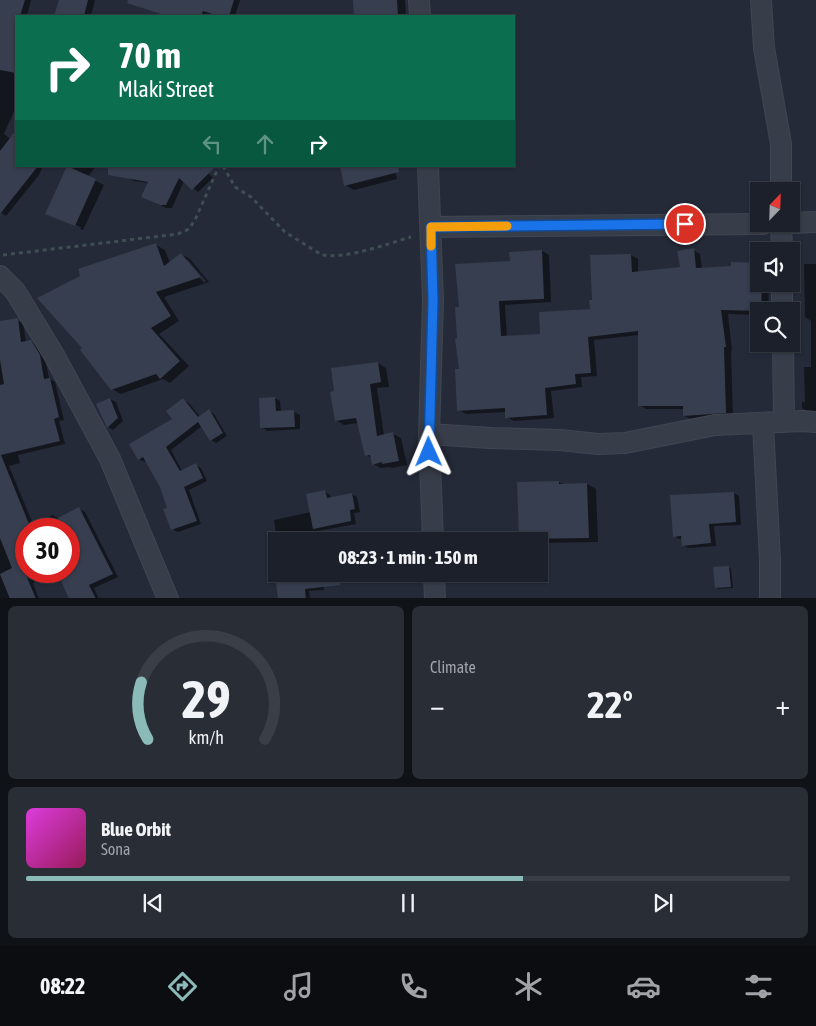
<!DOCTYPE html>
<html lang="en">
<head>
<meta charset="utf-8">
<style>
	body { margin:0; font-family:"Asap Condensed",sans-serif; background:#282d36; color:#f1f3f6; height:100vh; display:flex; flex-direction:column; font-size:19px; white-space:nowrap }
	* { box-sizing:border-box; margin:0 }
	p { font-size:16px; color:#a0a3a8 }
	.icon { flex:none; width:28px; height:28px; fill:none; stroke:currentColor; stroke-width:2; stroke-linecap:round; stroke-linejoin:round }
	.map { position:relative; height:598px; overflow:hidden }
	.panel { display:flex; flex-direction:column; gap:8px; padding:8px; background:#0f1217; flex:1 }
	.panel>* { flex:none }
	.banner { position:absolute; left:15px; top:15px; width:500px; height:152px; border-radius:0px; box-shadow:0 1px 4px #0004,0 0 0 1px #393e47; background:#0b6e4f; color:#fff; overflow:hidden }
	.needle { width:32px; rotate:23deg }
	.tools { position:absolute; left:750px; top:182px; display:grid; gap:10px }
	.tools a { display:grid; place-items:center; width:50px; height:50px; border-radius:0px; background:#1b202a; box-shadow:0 1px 4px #0004,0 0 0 1px #393e47; font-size:25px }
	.speed { position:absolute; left:15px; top:518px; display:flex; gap:10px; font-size:25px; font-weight:700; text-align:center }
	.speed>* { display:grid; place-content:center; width:65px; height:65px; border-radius:50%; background:#1b202a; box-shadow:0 1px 4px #0004,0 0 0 1px #393e47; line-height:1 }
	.speed .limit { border:8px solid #d22; background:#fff; color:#111 }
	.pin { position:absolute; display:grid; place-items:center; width:42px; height:42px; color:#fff; margin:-21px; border:2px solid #fff; border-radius:50%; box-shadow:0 1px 5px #0007 }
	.me { position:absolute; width:55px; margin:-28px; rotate:359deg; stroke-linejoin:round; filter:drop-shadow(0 0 4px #0008) }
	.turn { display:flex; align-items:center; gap:18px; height:105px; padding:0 20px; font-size:22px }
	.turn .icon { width:65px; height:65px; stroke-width:2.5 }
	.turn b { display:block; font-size:35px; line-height:42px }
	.lanes { display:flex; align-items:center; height:48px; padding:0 20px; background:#0003; justify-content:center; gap:25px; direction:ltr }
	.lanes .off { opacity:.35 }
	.big { font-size:38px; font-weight:700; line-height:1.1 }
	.panel .tile { flex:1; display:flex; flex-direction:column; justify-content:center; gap:8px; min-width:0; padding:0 18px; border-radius:8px; background:#282d36 }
	.panel .dial { align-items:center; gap:0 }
	.dial svg { height:130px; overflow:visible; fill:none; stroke:#393e47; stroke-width:7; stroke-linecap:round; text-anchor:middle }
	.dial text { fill:#f1f3f6; stroke:none }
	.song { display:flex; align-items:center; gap:15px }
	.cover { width:60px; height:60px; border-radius:8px; background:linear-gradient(135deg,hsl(300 70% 55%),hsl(330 70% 35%)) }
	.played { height:5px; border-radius:2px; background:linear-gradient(90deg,#8bbbb9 65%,#393e47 65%) }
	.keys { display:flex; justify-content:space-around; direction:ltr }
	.heat { display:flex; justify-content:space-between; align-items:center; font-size:28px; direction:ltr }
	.panel .tiles { flex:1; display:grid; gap:8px; grid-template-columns:1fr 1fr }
	.tile:last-child { grid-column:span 2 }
	.trip { position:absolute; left:268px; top:532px; width:280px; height:50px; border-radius:0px; background:#1b202a; box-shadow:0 1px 4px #0004,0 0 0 1px #393e47; font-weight:700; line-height:50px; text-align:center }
	.tabs { display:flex; height:80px; justify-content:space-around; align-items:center; background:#0b0d11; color:#a0a3a8 }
	.tabs .icon { width:35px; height:35px }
	.tabs .selected { color:#8bbbb9 }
	.tabs b { font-size:22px; color:#f1f3f6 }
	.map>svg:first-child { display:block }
	.shadow { fill:#0007; fill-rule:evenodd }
	.building { fill:#363e4f }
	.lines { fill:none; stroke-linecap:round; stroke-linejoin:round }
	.street-casing { stroke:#404652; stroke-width:22 }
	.path { stroke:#3e4e52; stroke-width:3; stroke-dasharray:4 4; stroke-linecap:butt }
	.street { stroke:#373d49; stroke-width:20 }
	.route-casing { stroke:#114b97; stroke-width:12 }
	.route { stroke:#1a73e8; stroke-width:9 }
	.slow { stroke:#f59e0b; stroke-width:9 }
</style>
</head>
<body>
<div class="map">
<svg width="816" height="599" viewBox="0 0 816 599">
	<rect width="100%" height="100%" fill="#242a38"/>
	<path class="shadow" d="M0 0H31L27 16H16V107L4 134 16 143V166H43L39 175 6 216 0 212Z
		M60 0H95L91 16H56Z
		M158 0H240L235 16H167L154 11Z
		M354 0H405L406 16H355Z
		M68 166H96L88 177 104 185 83 230 80 229 81 227 46 214Z
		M202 166 213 178 198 192 184 181 172 208H166L148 199 149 183 134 181 129 178Z
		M394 166 397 179 354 190 345 185Z
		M156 245 165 250 170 263 181 254 190 259 209 282 164 297 179 321 159 334 189 366 170 383 163 379 121 394 112 389ZM185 260H188L206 281 204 283Z
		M693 250 700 254 702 269 759 284H769L768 311H759V315L728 314 732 351H731L733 416 691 419 684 416V409H646L640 405 639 335 594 340 597 376 581 377 582 387 551 391 554 418 514 421 507 417 506 412 466 414 459 410 460 370 458 339 460 308 511 262 542 251 549 255 551 302 505 305 507 337 541 335 592 311 593 301 631 255 638 259V273L681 268Z
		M804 264H816V412H808L802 408V402H805L804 367H811V321L805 317Z
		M17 320 23 323 26 342H31L37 345 45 359 49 378 55 382 64 420 59 421 65 444 18 455 20 463 9 466 33 524 53 515 59 519 79 509 85 512 118 577 94 588 99 599H66L70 597 58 571 33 583 39 599H0V322ZM26 529H69V571H26Z
		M378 363 386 368 389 387 377 388 384 435 393 434 401 438 407 465 392 468 389 467 381 468 373 464 372 458 366 455 358 423 344 425 336 420Z
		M275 398 280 401 281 412H294L300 415V429L267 431 262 427Z
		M110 399 116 402 123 421 113 430 108 427Z
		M183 400 189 403 200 417 209 411 214 414 227 436 216 443 211 440 202 426 171 450 182 471 196 465 201 468 207 481 189 490 201 524 178 532 172 529 169 508 161 487 147 461 145 462 139 459 174 419Z
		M559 482 564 485 587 484 596 489 598 542 539 543V541H526L520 538Z
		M325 492 330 495 331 498 351 494 357 497 360 512 354 513 356 524 307 533 308 541H277L274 520 311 512Z
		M734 493 739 496 741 525 714 526 716 546 688 548 683 545V538L679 539 674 536Z
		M729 567 731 569 733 588 718 589 716 587Z
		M276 574H334V579L323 581 324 590 309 591 310 599H280Z"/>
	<path class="building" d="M0 0H25L20 16H16V73L0 70Z
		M59 0H88L84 16H54Z
		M128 0H234L229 16H219L203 11 201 16H167L127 3Z
		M353 0H397L398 16H354Z
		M16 130V166H38L0 214V151Z
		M67 166 96 179 75 226 45 214Z
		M108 166H216L192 190 179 178 166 205H160L141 197 148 182 108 175Z
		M340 166H398L399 172 344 186Z
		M156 243 164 266 181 253 201 277 156 292 171 316 151 328 180 361 160 379 156 374 111 390 80 350 82 348 37 298 80 276 78 269Z
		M694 248 696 268 731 266V262L759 263V284H762L761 311 721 310 726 347H724L726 413 683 416V406H638V331L588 337 591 373 575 374 576 384 545 388 547 415 505 418V408L457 411 455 369H459L455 339 457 338 455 307H459L455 264 510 261 509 252 542 250 544 299 499 301 501 336 540 334 539 312 590 309 589 300H592L590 255 631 254 632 272 680 267 677 251Z
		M18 318 21 342 31 340 40 355 44 379 50 378 59 417 54 419 60 441 1 455 31 529H26V575L36 599H10L0 574 12 568 0 538V385L4 384 0 360V321Z
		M378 362 381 382 370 384 377 436 393 432 399 461 382 464V462L372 465 370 455 365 456 356 418 335 421 330 392 334 391 331 368Z
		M275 397 276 411 294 410 295 427 260 428 259 398Z
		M110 398 118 418 107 428 96 404Z
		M183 398 198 417 209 409 223 433 210 441 198 422 166 447 180 471 196 463 203 478 184 487 197 521 171 530 163 509 167 508 160 487 143 457 138 460 129 444 172 419 166 411Z
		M559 481V484L587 483 589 538 519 539 517 482Z
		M325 490 327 498 352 493 355 509 350 510 351 521 313 529 306 494Z
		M734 492 736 522 709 524 711 543 682 546 681 536 673 537 670 495Z
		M79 507 113 574 89 585 96 599H69L57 571H69V529H63L58 518Z
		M729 566 731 587 715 588 713 567Z
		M275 574H340V585L305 589 306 599H278Z"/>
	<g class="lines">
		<g class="street-casing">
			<path id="street" d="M419 0 420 16
				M761 0 764 48 781 144V191
				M428 166 433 301 429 434 433 541
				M791 223 816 222
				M781 224 782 251
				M431 227 763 224
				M0 276 15 291 54 355 110 459 168 599
				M782 284V311
				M783 344 784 422
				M763 424 770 560V599
				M429 434 490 438 560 440 598 444 625 443 715 425 802 421 816 422
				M434 574 435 599"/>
		</g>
		<path class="path" d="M223 166 235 187 251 197 285 232 322 255C347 259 387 244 411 237
			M3 255 178 234 189 229 195 220 219 166"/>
		<use href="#street" class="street"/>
	</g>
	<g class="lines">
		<g class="route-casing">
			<path id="route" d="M429 452 433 301 431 227 685 224"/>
		</g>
		<use href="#route" class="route"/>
		<path class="slow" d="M431 246V227L507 226"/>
	</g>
</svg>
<div class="tools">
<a><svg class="needle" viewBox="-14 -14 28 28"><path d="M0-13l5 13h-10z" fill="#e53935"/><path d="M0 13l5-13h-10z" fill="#a0a3a8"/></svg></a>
<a><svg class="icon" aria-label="sound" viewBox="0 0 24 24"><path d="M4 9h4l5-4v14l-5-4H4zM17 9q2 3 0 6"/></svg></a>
<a><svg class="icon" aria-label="search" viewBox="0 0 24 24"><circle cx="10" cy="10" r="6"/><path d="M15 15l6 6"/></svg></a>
</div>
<div class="speed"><div class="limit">30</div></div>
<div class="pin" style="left:685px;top:224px;background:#d93025"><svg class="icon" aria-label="arrive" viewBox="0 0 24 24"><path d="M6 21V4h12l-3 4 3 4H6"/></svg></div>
<svg class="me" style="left:429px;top:452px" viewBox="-20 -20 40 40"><path d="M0-17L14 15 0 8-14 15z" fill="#1a73e8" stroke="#fff" stroke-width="4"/></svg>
<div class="trip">08:23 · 1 min · 150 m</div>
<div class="banner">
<div class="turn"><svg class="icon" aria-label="right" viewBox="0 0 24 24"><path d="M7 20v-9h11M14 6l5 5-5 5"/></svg><div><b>70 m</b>Mlaki Street</div></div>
<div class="lanes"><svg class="icon off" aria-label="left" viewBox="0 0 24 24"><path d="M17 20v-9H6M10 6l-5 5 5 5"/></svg><svg class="icon off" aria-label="ahead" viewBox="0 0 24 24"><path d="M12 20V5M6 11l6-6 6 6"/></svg><svg class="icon" aria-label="right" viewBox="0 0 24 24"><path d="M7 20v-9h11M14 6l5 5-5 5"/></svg></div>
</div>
</div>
<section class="panel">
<div class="tiles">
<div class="tile dial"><svg viewBox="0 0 100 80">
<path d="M14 69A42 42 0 1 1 86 69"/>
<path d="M14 69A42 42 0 0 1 10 34" stroke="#8bbbb9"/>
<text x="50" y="56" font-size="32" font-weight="700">29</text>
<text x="50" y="72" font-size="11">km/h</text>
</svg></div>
<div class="tile"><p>Climate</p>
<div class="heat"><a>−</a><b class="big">22°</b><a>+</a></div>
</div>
<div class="tile">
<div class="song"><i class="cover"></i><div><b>Blue Orbit</b><p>Sona</p></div></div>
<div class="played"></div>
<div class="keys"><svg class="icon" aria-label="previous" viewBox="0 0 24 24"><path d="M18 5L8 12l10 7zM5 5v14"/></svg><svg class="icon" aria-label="pause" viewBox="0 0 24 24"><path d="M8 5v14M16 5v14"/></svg><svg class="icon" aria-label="next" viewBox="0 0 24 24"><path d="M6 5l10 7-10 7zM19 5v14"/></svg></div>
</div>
</div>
</section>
<nav class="tabs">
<b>08:22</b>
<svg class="icon selected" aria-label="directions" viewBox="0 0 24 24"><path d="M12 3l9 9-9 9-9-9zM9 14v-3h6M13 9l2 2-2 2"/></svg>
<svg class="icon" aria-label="music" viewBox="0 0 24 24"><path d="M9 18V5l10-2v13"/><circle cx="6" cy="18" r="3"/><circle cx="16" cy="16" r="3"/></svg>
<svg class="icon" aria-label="phone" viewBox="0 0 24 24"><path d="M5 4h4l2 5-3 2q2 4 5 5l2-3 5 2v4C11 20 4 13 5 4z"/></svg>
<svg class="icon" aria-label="climate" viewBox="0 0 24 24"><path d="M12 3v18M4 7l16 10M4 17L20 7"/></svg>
<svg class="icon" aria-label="car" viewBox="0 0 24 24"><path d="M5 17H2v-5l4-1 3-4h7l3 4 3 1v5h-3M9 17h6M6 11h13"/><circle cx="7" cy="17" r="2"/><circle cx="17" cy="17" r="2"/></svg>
<svg class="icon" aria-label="filters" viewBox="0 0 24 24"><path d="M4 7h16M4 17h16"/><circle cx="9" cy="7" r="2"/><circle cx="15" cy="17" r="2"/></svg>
</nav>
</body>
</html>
